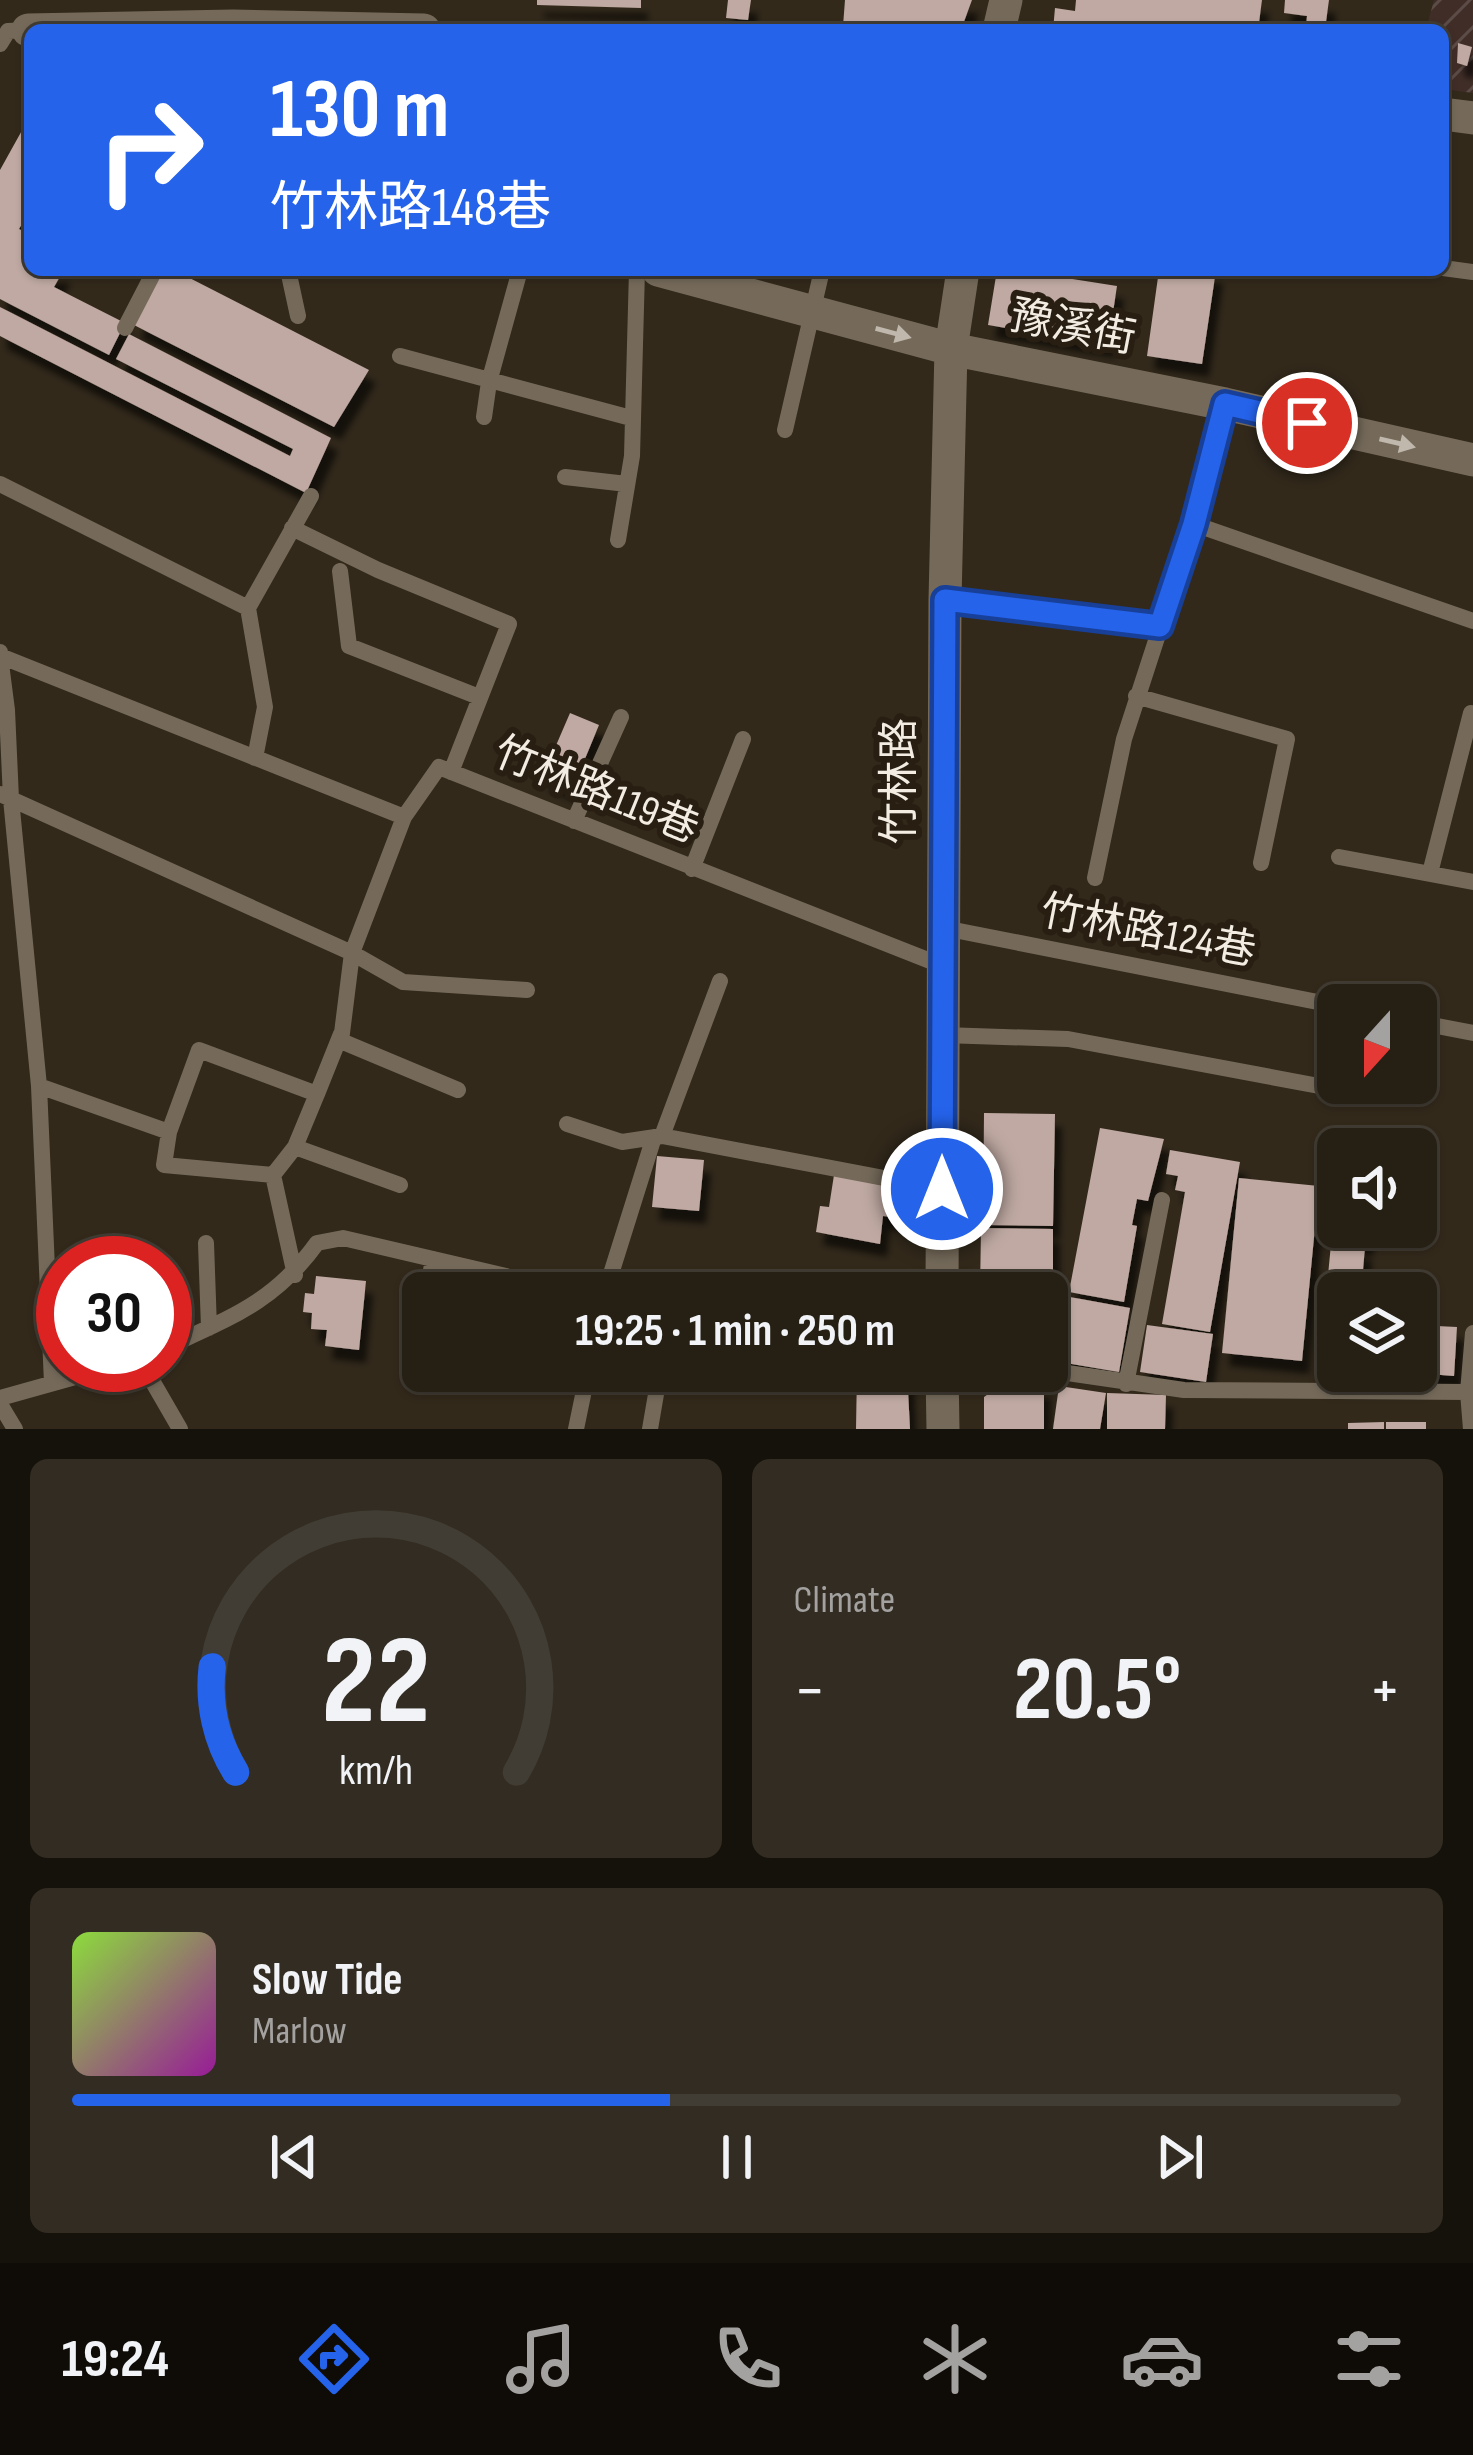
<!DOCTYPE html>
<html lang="en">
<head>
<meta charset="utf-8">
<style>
	body { margin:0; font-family:"Sofia Sans Condensed","Noto Sans TC",sans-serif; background:#322c22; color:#f1f3f6; height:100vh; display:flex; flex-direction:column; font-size:45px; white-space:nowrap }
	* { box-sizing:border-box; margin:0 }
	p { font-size:39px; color:#a4a2a0 }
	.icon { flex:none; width:66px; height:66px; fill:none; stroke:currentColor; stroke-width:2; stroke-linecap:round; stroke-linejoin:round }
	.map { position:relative; height:1429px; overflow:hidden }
	.details { display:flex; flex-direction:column; gap:30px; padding:30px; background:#15110b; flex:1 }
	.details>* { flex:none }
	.hud { position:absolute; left:24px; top:24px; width:1425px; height:252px; border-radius:18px; box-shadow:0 3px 9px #0004,0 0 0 3px #423d34; background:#2563eb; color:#fff; overflow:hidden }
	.needle { width:78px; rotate:201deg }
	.buttons { position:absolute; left:1317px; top:984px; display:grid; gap:24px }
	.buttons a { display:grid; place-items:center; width:120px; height:120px; border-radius:18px; background:#261f14; box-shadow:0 3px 9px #0004,0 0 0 3px #423d34; font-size:60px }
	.speed { position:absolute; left:36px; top:1236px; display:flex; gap:24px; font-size:60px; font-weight:700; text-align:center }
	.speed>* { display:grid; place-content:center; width:156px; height:156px; border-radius:50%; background:#261f14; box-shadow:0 3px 9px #0004,0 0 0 3px #423d34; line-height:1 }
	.speed .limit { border:18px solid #d22; background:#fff; color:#111 }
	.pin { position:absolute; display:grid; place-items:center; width:102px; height:102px; color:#fff; margin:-51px; border:6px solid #fff; border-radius:50%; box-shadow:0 3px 12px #0007 }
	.me { position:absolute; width:132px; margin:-66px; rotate:0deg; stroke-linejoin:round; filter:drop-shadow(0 0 9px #0008) }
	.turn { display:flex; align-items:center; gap:42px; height:252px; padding:0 48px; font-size:54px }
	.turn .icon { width:156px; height:156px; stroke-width:2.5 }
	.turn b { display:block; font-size:84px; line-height:102px }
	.big { font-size:90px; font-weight:700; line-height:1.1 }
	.details .widget { flex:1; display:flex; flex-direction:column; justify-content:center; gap:18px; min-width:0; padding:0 42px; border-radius:18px; background:#322c22 }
	.details .dial { align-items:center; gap:0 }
	.dial svg { height:312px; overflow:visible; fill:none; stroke:#423d34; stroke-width:7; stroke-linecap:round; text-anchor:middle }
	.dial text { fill:#f1f3f6; stroke:none }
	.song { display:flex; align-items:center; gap:36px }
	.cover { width:144px; height:144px; border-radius:18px; background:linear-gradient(135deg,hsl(90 70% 55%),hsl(300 70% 35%)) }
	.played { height:12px; border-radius:6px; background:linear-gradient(90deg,#2563eb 45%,#423d34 45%) }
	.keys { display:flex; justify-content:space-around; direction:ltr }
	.heat { display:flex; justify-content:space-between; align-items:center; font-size:66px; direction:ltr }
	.details .tiles { flex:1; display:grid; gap:30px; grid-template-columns:1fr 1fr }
	.widget:last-child { grid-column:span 2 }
	.trip { position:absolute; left:402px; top:1272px; width:666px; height:120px; border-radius:18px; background:#261f14; box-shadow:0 3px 9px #0004,0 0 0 3px #423d34; font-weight:700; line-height:120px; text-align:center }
	.dock { display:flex; height:192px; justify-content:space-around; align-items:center; background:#0f0c08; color:#a4a2a0 }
	.dock .icon { width:84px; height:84px }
	.dock .active { color:#2563eb }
	.dock b { font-size:54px; color:#f1f3f6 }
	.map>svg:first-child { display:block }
	.industrial { fill:url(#industrial-furrows) }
	.building { fill:#bfa9a2; filter:url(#shadow) }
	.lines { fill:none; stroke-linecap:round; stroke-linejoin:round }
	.lane { stroke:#756a5a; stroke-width:16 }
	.street { stroke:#756a5a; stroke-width:33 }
	.oneway { fill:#c0b8ac }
	.route-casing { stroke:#184099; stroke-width:30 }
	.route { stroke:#2563eb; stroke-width:21 }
	.labels { text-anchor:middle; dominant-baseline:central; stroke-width:12; stroke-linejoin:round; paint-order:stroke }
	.street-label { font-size:42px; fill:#f2ece3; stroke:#281f12 }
</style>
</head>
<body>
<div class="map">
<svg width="1473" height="1429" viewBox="0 0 1473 1429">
	<defs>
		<pattern id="industrial-furrows" width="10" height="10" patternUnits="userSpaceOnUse" patternTransform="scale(3)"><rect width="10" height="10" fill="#402d28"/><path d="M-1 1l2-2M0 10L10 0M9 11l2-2" fill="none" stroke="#5c4c47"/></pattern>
		<filter id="shadow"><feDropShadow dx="7" dy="13" stdDeviation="3" flood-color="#0009"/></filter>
	</defs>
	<rect width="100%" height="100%" fill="#32291b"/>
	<path class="industrial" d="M1434 0H1473V93L1443 89V30H1426Z"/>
	<path class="building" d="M537 0H641V8L537 5Z
		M728 0H751L748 20 726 18Z
		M845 0H972L962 27 955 30 843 26Z
		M1076 0H1262L1258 30H1053L1055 8 1075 11Z
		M1285 0H1329L1325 29 1306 27 1307 16 1284 13Z
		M1458 43 1472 47 1467 66 1457 63Z
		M30 116V201L25 209 29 212 19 229 30 235V270H64L54 287 125 323 109 355 0 299V170Z
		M162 270H174L369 370 334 427 134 325Z
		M997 270H1068L1066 278 1117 286 1108 345 988 325Z
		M1159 270H1216L1202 364 1147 356Z
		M0 307 290 456 293 449 116 359 129 334 331 438 306 493 0 336Z
		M570 713 599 725 572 790 542 778Z
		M984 1113 1055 1114 1053 1226 983 1225Z
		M1100 1128 1164 1139 1148 1201 1137 1199 1132 1225 1137 1226 1124 1302 1069 1292Z
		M1170 1150 1240 1162 1210 1332 1162 1324 1185 1192 1175 1190 1178 1176 1166 1174Z
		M657 1156 704 1160 699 1211 652 1207Z
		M834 1175 881 1185 892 1193 899 1218 883 1216 880 1244 816 1232 820 1206 829 1207Z
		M1239 1178 1319 1186 1302 1361 1222 1353Z
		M1326 1180 1338 1181V1226L1322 1225Z
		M1341 1227H1368L1366 1243 1339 1241Z
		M981 1228 1053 1229V1278H1043L1042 1293H980Z
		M1331 1244 1365 1247 1361 1293H1338V1372L1319 1370Z
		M316 1276 366 1281 359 1350 325 1346 327 1330 311 1329 312 1313 303 1312 305 1293 314 1294Z
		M1059 1295 1130 1308 1119 1372 1048 1360Z
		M1147 1325 1213 1334 1206 1382 1140 1372Z
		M1416 1325 1457 1327 1454 1376 1416 1373Z
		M857 1371H907L910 1429H856Z
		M1001 1385H1044V1429H984V1397Z
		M1059 1386 1106 1393 1100 1429H1053Z
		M1107 1393 1166 1395 1165 1429H1107Z
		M1384 1422V1429H1348V1423Z
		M1386 1422H1426V1429H1386Z"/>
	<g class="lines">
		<path class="lane" d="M0 44 8 31 28 30
			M1443 268 1473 272
			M288 270 298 316
			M125 328 155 270
			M400 356 631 418
			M484 417 489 382 520 270
			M785 430 822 270
			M565 477 627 484
			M0 484 248 608 265 707 255 758
			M1194 524 1473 621
			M292 528 378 570 509 624 451 772
			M618 540 632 456 637 270
			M340 571 349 646 479 697
			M945 600 1160 626
			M248 608 311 496
			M0 652V656L404 817
			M0 656 7 710 1 711
			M1136 696 1287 739 1261 863
			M7 710 11 799 39 1086 52 1383
			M0 794 352 953 404 817 439 767 943 966
			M574 821 621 717
			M1339 857 1473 882
			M692 869 743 739
			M1430 873 1471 713
			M1095 878 1124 739 1194 524 1225 404
			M944 928 1338 1006
			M1416 1022 1473 1033
			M943 1035 1068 1039 1319 1086
			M39 1086 169 1132
			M458 1090 341 1041 352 953 403 982 527 990
			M317 1094 341 1034
			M567 1124 622 1142 662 1136 942 1189
			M662 1136 720 981
			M295 1147 400 1185
			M273 1175 164 1165 169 1132 199 1050 317 1094 295 1147 273 1175 295 1275
			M206 1243 209 1328
			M427 1293 433 1259
			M605 1293 654 1137
			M165 1348C229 1318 274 1303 317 1243L343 1238 578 1293
			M143 1365 180 1429
			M1047 1370 1184 1390 1468 1392
			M411 1379 423 1314
			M1126 1384 1162 1200
			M0 1398 118 1365
			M0 1404 15 1429
			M576 1429 588 1371
			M650 1429 660 1371
			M1471 1429 1468 1392 1473 1333"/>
		<path class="street" d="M28 30 233 26 424 30
			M999 30 1006 0
			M1443 114 1473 118
			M658 270 951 349 1225 404 1473 460
			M942 1293 945 600 951 349 963 270
			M942 1371 943 1429"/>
	</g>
	<defs><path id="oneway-solid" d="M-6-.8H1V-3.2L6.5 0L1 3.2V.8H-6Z" transform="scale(3)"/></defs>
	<g class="oneway">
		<use href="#oneway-solid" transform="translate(893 333) rotate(15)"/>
		<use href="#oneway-solid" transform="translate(1397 443) rotate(13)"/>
	</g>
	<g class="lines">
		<g class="route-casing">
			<path id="route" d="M942 1189 945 600 1160 626 1194 524 1225 404 1307 423"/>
		</g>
		<use href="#route" class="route"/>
	</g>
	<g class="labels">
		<g class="street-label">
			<text transform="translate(1073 328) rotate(11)">豫溪街</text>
			<text transform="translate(900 781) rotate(-90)">竹林路</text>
			<text transform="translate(596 791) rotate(22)">竹林路119巷</text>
			<text transform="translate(1148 932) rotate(11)">竹林路124巷</text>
		</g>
	</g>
</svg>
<div class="buttons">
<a><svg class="needle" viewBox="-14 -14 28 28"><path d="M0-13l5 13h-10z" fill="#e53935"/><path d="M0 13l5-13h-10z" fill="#a4a2a0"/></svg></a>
<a><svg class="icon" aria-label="sound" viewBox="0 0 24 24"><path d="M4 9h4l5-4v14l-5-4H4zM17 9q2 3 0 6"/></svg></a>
<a><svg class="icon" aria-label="layers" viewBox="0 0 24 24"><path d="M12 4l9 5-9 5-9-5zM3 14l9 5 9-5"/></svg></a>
</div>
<div class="speed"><div class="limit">30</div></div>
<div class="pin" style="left:1307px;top:423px;background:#d93025"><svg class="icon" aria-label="arrive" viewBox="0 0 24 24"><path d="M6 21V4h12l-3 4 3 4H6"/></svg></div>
<svg class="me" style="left:942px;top:1189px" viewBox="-20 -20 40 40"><circle r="17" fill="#2563eb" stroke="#fff" stroke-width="3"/><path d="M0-11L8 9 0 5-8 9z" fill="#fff"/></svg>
<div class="trip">19:25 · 1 min · 250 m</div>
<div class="hud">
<div class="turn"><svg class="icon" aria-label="right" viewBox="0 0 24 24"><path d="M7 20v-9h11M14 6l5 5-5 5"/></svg><div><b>130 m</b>竹林路148巷</div></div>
</div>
</div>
<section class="details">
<div class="tiles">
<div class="widget dial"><svg viewBox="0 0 100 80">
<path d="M14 69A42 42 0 1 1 86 69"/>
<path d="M14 69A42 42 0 0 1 8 42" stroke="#2563eb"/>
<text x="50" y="56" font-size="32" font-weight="700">22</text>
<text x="50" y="72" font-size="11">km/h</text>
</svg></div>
<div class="widget"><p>Climate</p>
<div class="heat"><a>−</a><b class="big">20.5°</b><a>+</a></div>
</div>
<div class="widget">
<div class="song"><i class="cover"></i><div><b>Slow Tide</b><p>Marlow</p></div></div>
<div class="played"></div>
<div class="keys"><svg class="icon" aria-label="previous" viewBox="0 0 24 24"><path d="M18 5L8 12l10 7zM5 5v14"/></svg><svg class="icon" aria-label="pause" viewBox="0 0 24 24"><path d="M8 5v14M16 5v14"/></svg><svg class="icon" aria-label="next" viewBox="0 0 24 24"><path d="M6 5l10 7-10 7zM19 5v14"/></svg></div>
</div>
</div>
</section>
<nav class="dock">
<b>19:24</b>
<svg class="icon active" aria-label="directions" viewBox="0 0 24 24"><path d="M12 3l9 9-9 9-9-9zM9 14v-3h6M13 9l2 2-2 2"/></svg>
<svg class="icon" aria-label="music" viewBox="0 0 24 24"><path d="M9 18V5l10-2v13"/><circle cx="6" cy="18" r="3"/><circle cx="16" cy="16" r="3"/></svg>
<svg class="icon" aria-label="phone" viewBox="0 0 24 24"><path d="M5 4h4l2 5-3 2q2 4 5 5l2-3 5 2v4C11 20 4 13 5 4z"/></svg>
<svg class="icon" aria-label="climate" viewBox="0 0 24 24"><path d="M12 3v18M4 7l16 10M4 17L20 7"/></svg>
<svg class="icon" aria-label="car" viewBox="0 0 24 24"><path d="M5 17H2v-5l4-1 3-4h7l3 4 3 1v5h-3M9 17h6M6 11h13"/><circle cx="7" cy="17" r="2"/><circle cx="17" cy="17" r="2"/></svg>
<svg class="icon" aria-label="filters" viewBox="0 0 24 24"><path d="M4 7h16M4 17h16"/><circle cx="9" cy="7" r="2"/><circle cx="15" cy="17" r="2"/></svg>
</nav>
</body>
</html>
